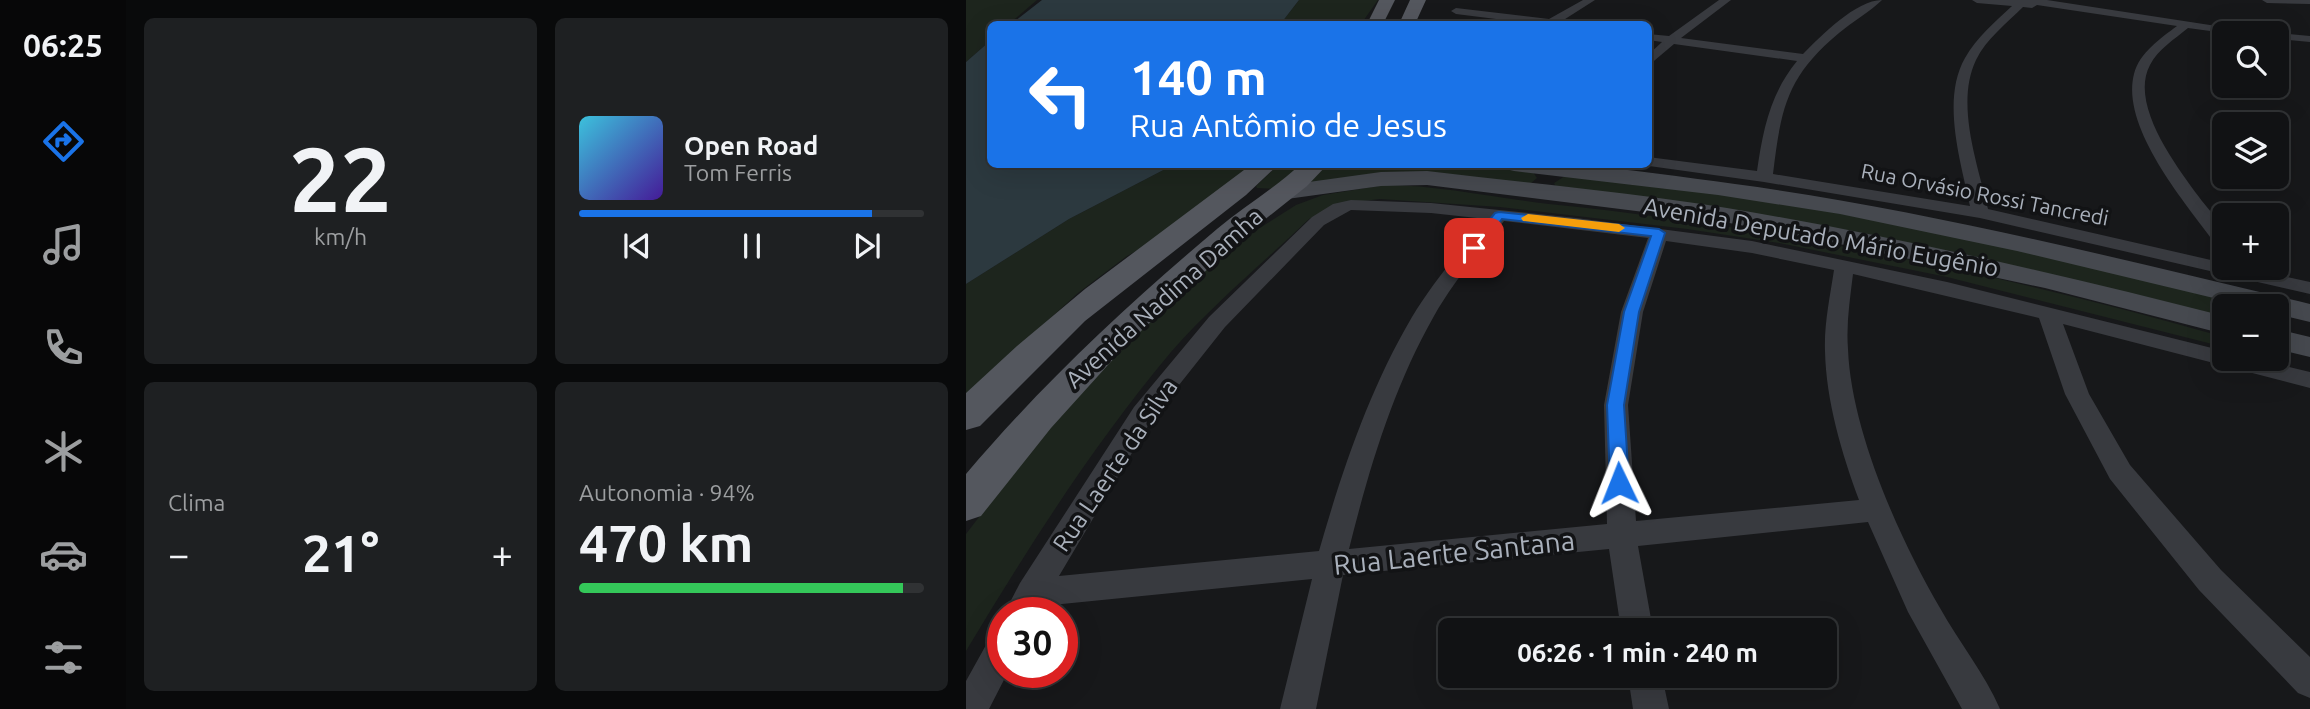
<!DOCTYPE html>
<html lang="pt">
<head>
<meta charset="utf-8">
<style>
	body { margin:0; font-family:Ubuntu,sans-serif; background:#1e2022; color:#f1f3f6; height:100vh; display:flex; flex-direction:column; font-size:26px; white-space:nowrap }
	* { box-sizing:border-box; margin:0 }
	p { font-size:23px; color:#9c9ea0 }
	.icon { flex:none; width:38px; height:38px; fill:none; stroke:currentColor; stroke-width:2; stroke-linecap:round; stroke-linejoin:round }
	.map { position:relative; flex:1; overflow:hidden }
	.panel { display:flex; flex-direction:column; gap:18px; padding:18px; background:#090a0b; width:840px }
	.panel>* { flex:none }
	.hud { position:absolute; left:21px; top:21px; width:665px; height:147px; border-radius:10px; box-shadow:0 7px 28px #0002,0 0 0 2px #303234; background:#1a73e8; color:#fff; overflow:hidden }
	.buttons { position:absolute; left:1246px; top:21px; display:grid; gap:14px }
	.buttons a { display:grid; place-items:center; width:77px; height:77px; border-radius:10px; background:#111214; box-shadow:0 7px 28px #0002,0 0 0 2px #303234; font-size:35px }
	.speed { position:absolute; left:21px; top:597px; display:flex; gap:14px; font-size:35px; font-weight:700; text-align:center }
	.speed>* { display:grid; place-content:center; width:91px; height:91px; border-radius:50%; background:#111214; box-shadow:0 7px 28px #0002,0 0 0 2px #303234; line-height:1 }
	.speed .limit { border:10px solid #d22; background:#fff; color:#111 }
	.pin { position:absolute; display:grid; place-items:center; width:60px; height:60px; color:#fff; margin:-30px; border-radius:14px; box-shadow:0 4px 10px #0006 }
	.me { position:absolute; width:77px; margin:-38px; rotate:358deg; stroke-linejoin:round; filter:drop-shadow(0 0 5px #0008) }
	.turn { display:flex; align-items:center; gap:24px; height:147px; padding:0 28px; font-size:32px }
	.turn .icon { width:91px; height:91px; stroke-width:2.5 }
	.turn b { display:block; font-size:49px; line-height:60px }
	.big { font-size:52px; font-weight:700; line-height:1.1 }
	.panel .card { flex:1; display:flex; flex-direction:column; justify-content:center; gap:10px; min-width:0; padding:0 24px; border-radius:10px; background:#1e2022 }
	.panel .dial { align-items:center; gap:0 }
	.dial b { font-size:91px; line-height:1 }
	.song { display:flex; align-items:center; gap:21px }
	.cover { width:84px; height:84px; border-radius:10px; background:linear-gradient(135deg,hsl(190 70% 55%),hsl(260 70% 35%)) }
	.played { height:7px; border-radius:4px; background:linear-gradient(90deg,#1a73e8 85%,#303234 85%) }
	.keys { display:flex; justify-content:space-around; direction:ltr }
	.heat { display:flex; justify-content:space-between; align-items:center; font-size:38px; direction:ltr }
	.charge { height:10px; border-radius:5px; background:linear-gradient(90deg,#34c759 94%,#303234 0) }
	.panel .tiles { flex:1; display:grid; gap:18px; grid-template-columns:repeat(2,1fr) }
	.trip { position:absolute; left:472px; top:618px; width:399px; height:70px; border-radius:10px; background:#111214; box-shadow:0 7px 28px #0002,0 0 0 2px #303234; font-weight:700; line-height:70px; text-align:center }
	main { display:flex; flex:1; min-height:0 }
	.tab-bar { display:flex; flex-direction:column; width:126px; justify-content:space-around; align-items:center; background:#070708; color:#9c9ea0 }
	.tab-bar .icon { width:49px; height:49px }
	.tab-bar .on { color:#1a73e8 }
	.tab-bar b { font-size:32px; color:#f1f3f6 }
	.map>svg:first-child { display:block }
	.green { fill:#1d251d }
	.water { fill:#2c393f }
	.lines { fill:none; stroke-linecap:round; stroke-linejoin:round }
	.street { fill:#383a3f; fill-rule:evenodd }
	.secondary { fill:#46494f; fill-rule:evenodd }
	.primary { fill:#54575e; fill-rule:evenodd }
	.route { fill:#1a73e8; stroke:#114b97; stroke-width:2 }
	.slow { fill:#f59e0b }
	.labels { text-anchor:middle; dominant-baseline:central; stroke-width:7; stroke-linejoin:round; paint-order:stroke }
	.far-street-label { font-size:21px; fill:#a9b0bb; stroke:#121315 }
	.street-label { font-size:24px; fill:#a9b0bb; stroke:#121315 }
	.near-street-label { font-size:28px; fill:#a9b0bb; stroke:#121315 }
</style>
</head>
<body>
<main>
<nav class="tab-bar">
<b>06:25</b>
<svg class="icon on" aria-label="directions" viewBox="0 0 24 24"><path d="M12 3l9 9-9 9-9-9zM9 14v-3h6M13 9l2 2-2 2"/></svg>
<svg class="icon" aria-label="music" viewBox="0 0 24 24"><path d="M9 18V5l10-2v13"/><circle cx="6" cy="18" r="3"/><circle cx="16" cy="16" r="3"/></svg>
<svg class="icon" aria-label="phone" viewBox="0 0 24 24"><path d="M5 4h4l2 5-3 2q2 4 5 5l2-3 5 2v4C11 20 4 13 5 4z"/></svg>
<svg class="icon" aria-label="climate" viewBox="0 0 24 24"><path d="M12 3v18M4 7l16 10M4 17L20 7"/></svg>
<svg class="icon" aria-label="car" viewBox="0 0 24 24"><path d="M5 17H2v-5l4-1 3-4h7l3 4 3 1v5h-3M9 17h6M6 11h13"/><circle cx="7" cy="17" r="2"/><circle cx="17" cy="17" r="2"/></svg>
<svg class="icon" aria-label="filters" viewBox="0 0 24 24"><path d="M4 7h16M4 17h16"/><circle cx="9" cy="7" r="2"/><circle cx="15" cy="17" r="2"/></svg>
</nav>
<section class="panel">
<div class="tiles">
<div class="card dial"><b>22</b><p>km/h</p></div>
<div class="card">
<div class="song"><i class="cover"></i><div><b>Open Road</b><p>Tom Ferris</p></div></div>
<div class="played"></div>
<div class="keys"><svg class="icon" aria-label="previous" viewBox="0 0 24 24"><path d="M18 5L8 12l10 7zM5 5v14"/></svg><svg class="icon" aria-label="pause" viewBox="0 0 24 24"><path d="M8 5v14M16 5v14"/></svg><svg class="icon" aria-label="next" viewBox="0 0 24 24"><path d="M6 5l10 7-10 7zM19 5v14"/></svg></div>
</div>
<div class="card"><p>Clima</p>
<div class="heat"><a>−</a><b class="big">21°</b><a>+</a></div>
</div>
<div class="card"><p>Autonomia · 94%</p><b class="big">470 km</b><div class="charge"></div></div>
</div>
</section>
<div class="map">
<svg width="1344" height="709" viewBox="0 0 1344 709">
	<rect width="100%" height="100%" fill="#17181a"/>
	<path class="green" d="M0 0H71L43 24H24V41L0 62Z
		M333 0H412L395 24H319L316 22Z
		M357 164 413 165 457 169 524 167 567 172 571 178 564 184 415 173 338 184Z
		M207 165H291L202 234 161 256 112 293 0 395V284L103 219Z
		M312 165H340L309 189 291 188 290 186Z
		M599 176 762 194 995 235 1286 306H1258V318L988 252 867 228 590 187 588 183Z
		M419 185C472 185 529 198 583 204 812 227 1037 274 1258 337V347L981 277 813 243 721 229 534 207 414 199 373 204 343 219C297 263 247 304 205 352 127 445 62 548 0 651V534L72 440 170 332 213 291 278 238 330 205 357 195Z"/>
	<path class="water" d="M76 0H333L316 22 319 24H45Z
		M24 41V164L207 165 103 219 0 284V62Z"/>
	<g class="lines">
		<path class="street" d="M617 0H629L596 21 598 24H571L490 14 485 11 490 8 583 19Z
			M753 0H765L715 38 837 54C855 36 890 0 916 0 904 12 887 21 873 33 820 77 815 109 807 174L1004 206C995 162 975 100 999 58 1010 38 1029 22 1046 6L1011 3 1006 0H1081L1283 31 1284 33H1259L1222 28C1209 39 1192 49 1184 65 1163 104 1210 166 1233 197 1247 216 1258 222 1258 248L1251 246C1221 205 1154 128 1168 74 1173 53 1195 38 1211 26L1071 5 1066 8 1057 7C1041 23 1020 39 1010 60 989 104 1012 165 1022 209L1258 263V268H1281L1344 282V294L1014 218 798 182 676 165 682 164V157L791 171C797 130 804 94 831 61L708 44 682 66V55L696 42 682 40V34L703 36Z
			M1296 0H1344V4L1301 3Z
			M1308 33H1311L1344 36V42L1311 39V33Z
			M385 200 465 203 610 218 786 241 981 282 1258 351V359H1290L1344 372V388L1097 324 1123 394 1164 465 1255 570 1344 657V698L1332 693 1233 590 1144 479 1099 394 1073 318 887 274C884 299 880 324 882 349 885 430 933 538 974 608 993 642 1019 674 1034 709H996L942 612 902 522 672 546 687 630H655L643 549 377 575 350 709H314L346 579 76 606 72 612H39L54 583 168 407 243 317 346 217 367 204ZM385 210 465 213 520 219C494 251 467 282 446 317 403 390 376 471 353 551L93 576 186 419 259 327 358 225ZM538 221 682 238 655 312 638 405 641 524 383 549C403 469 427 388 468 316 487 282 513 252 538 221ZM700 241 786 253 868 270C864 297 858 324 859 351 860 401 876 454 893 500L670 521 662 405 677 312Z
			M37 631V672H42L23 709H0V681L25 636Z
			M662 676H696L703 709H667Z"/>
		<path class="secondary" d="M537 164C562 164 587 163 611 165 664 169 717 177 769 184 963 210 1153 259 1344 304V322L1311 314V306H1281L1051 251 874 214 752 195 548 171 540 169Z
			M461 171C561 183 662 192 761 208 928 236 1094 274 1258 316V334L1079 288 869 243 758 222 461 185 415 186 321 199 313 197 309 192 313 187 321 185 415 172Z
			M1311 329 1344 337V357L1311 349Z"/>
		<path class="primary" d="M413 0H429L417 24H401Z
			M444 0H460L449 24H433Z
			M286 164H313L280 195 119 321 14 426 0 430V393L51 346 119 289Z
			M335 164H362L341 186 273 240 160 345 85 428 15 516 0 521V474C76 384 161 305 251 229 278 206 309 188 335 164Z"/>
	</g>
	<path class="route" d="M533 212 693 229 699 233 673 312 658 405 663 483 660 489 653 491 647 489 644 483 641 405 658 312 685 236 536 219 512 251H503V245L529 213Z"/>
	<path class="slow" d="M562 214 653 224 659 228 653 232 557 221 555 218Z"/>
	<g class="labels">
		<g class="far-street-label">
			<text transform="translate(1019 194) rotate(11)">Rua Orvásio Rossi Tancredi</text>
		</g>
		<g class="street-label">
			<text transform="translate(855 237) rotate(10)">Avenida Deputado Mário Eugênio</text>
			<text transform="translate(198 298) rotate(-42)">Avenida Nadima Damha</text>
			<text transform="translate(149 465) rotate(-56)">Rua Laerte da Silva</text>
		</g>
		<g class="near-street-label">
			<text transform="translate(488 552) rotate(-6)">Rua Laerte Santana</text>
		</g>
	</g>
</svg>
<div class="buttons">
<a><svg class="icon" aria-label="search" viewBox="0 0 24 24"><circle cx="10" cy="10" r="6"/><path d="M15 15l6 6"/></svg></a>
<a><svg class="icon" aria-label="layers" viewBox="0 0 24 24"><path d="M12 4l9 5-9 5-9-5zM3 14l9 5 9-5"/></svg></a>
<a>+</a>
<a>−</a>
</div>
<div class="speed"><div class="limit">30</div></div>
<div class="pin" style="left:508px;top:248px;background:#d93025"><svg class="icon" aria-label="arrive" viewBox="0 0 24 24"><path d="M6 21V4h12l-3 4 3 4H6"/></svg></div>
<svg class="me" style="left:653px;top:483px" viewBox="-20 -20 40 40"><path d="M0-17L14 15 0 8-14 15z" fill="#1a73e8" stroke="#fff" stroke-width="4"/></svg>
<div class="trip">06:26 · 1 min · 240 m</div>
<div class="hud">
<div class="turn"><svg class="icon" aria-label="left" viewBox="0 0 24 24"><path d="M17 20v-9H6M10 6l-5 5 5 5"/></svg><div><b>140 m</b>Rua Antômio de Jesus</div></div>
</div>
</div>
</main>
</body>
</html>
